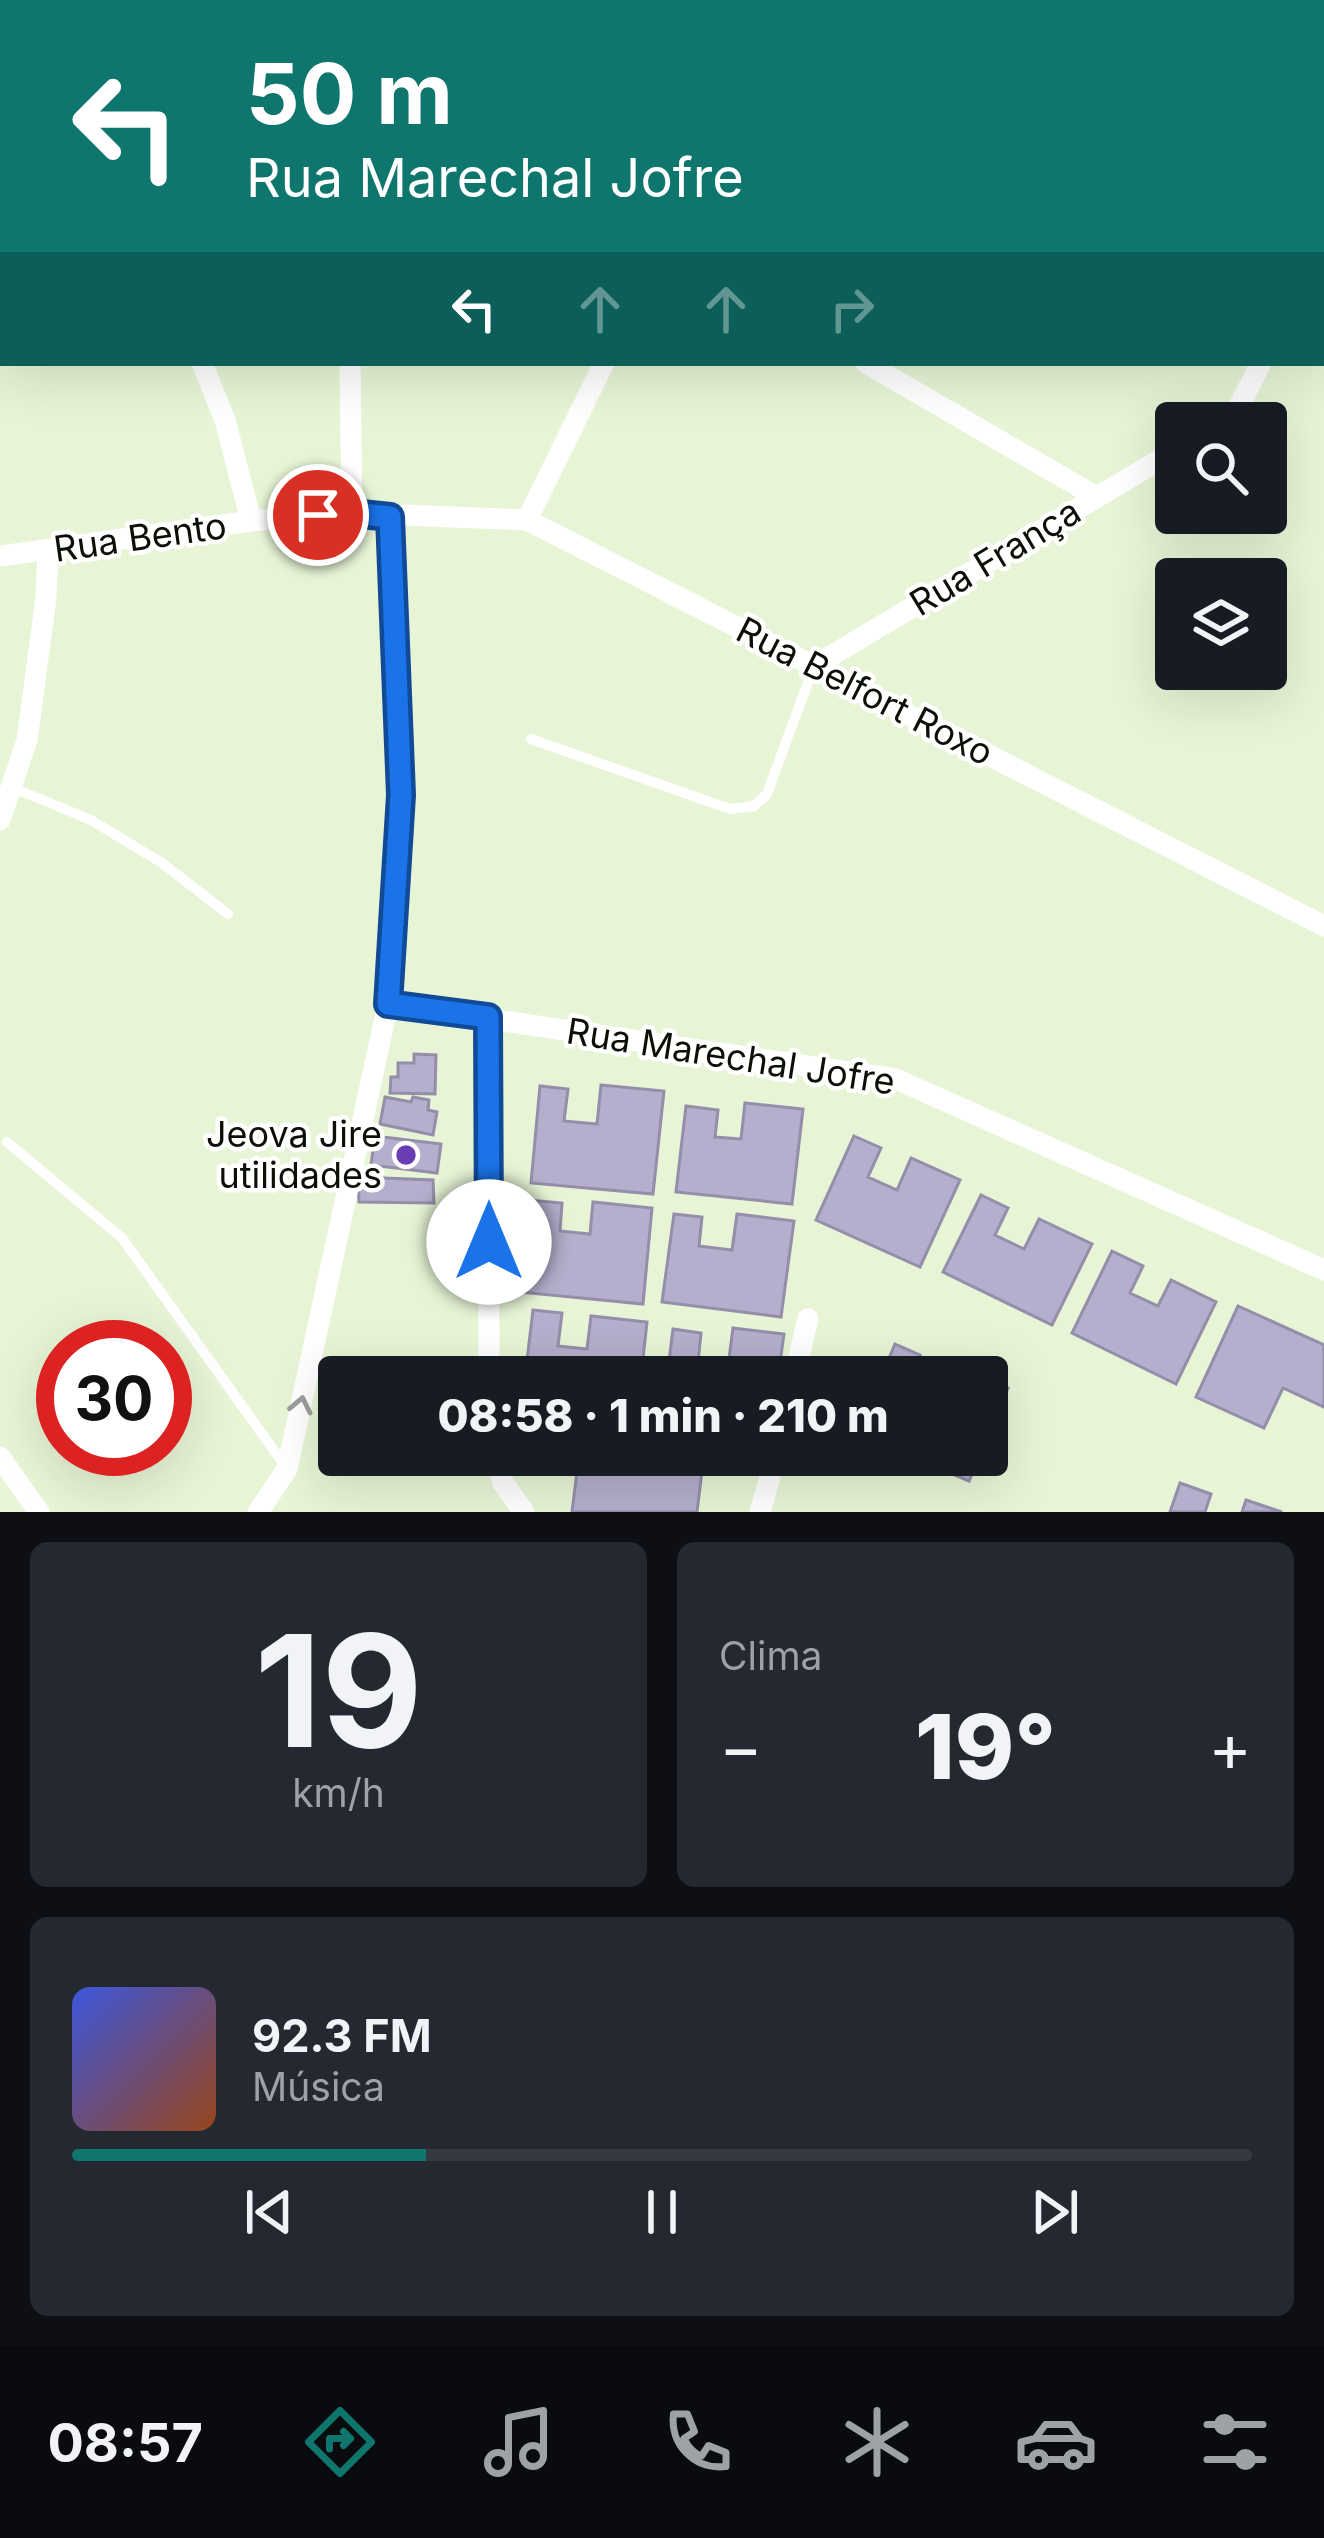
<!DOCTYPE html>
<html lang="pt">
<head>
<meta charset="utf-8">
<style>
	body { margin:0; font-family:Inter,sans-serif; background:#242831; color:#f1f3f6; height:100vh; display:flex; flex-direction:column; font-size:45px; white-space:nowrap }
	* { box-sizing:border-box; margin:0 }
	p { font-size:39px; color:#9ea1a6 }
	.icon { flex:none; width:66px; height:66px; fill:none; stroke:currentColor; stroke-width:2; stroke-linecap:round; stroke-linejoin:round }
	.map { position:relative; height:1512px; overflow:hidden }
	.panel { display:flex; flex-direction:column; gap:30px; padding:30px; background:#0d0f14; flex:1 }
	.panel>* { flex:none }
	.top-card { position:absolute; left:0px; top:0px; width:1326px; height:366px; box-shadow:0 12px 48px #0002; background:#0f766e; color:#fff; overflow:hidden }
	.tools { position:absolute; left:1155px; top:402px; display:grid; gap:24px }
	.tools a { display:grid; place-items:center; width:132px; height:132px; border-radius:12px; background:#171b24; box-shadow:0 12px 48px #0002; font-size:60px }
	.speed { position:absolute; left:36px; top:1320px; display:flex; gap:24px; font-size:60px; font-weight:700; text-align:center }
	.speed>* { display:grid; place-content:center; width:156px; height:156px; border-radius:50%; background:#171b24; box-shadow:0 12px 48px #0002; line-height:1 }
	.speed .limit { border:18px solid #d22; background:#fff; color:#111 }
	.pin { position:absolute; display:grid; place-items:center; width:102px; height:102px; color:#fff; margin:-51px; border:6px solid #fff; border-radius:50%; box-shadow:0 3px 12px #0007 }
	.me { position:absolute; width:132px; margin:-66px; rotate:0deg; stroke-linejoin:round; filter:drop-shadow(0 0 9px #0008) }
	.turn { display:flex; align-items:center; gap:42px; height:252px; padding:0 48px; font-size:54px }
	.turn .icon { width:156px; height:156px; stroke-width:2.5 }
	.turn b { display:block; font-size:84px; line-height:102px }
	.lanes { display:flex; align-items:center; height:114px; padding:0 48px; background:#0003; justify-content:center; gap:60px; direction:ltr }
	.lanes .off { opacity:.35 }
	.big { font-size:90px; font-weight:800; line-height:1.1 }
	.panel .tile { flex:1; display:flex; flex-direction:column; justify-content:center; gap:18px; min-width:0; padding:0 42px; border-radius:18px; background:#242831 }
	.panel .dial { align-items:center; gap:0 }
	.dial b { font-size:156px; line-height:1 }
	.song { display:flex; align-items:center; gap:36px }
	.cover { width:144px; height:144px; border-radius:18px; background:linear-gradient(135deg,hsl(230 70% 55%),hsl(20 70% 35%)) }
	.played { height:12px; border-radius:6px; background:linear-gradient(90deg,#0f766e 30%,#363941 30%) }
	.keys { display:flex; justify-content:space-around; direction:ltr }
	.heat { display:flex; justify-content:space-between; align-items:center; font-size:66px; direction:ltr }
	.panel .tiles { flex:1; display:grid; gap:30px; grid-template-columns:1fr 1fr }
	.tile:last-child { grid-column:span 2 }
	.trip { position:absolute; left:318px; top:1356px; width:690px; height:120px; border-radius:12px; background:#171b24; box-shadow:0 12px 48px #0002; font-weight:800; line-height:120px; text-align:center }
	.menu { display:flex; height:192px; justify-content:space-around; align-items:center; background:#090b0e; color:#9ea1a6 }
	.menu .icon { width:84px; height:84px }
	.menu .on { color:#0f766e }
	.menu b { font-size:54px; color:#f1f3f6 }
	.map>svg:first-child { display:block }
	.building { fill:#b5aecc; stroke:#948eaa; stroke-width:3 }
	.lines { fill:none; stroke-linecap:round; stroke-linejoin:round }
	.lane { stroke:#fff; stroke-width:10 }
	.street { stroke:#fff; stroke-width:21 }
	.oneway { stroke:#9d9f9b }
	.route-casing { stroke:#114b97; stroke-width:30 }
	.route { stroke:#1a73e8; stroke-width:21 }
	.poi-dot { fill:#693db4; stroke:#fff; stroke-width:4.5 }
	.labels { text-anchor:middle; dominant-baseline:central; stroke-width:9; stroke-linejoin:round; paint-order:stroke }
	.street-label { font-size:36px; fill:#0b1006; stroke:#fff }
	.poi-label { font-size:36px; fill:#0b1006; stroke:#fff; text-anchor:end }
</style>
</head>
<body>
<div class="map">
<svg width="1324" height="1512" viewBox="0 0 1324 1512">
	<rect width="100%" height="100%" fill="#e7f5d6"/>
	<path class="building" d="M414 1054 436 1055 435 1094 390 1093 391 1077H398V1063H414Z
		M601 1085 664 1091 653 1194 531 1183 540 1086 568 1089 564 1121 597 1124Z
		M385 1097 411 1102 413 1097 429 1100 428 1110 437 1112 433 1135 380 1124Z
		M745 1103 803 1109 792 1204 676 1192 686 1106 718 1110 715 1137 741 1139Z
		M375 1136 441 1144 437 1173 371 1165Z
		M854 1136 881 1148 868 1177 897 1190 911 1158 960 1180 920 1267 816 1220Z
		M358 1177 433 1180 434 1203 359 1202Z
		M981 1195 1008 1208 995 1235 1024 1249 1039 1219 1092 1244 1052 1325 943 1272Z
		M528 1200 562 1203 560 1231 590 1234 593 1202 652 1208 643 1304 519 1292Z
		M674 1214 702 1217 699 1246 732 1250 737 1214 794 1221 781 1317 662 1302Z
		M1112 1251 1143 1266 1130 1293 1158 1306 1171 1280 1216 1302 1176 1384 1072 1333Z
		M1238 1306 1324 1345V1407L1283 1388 1264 1428 1196 1397Z
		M533 1310 562 1313 558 1346 587 1349 591 1316 647 1322 641 1377H525Z
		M733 1328 784 1334 778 1377H667L673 1329 701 1333 698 1363 728 1366Z
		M895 1344 920 1355 911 1377H881Z
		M987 1379 1008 1388 987 1438Z
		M579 1455H613L611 1467 645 1471 646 1455H704L697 1512H572Z
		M907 1455H980L969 1481Z
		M1180 1483 1211 1494 1205 1512H1170Z
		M1246 1500 1282 1512H1242Z"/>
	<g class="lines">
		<path class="lane" d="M531 739 730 809 754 806 767 794 814 666
			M11 787 91 820 162 863 228 914
			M7 1142 122 1238 285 1466"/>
		<path class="street" d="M94 0 95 3
			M804 0 809 3
			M362 3V0
			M0 129H3
			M1323 240 1324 238
			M1323 294H1324
			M202 363 225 420 251 521
			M350 363 352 513
			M866 363 1095 496
			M1224 423 1233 418 1261 363
			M527 520 604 363
			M0 556 251 521 352 513 527 520 1324 926
			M814 666 1176 450
			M0 820 27 740 46 598 48 552
			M388 1004 896 1079 1324 1270
			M488 1017 489 1377
			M794 1377 808 1319
			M495 1455 503 1483 524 1512
			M0 1457 39 1512
			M258 1512 287 1469 388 1004 402 795 390 517
			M760 1512 776 1455"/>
	</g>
	<defs><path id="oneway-chevron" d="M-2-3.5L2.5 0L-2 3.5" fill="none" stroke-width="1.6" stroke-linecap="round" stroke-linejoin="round" transform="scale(3)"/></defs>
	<use class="oneway" href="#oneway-chevron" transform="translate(301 1405) rotate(-78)"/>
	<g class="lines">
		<g class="route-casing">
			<path id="route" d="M318 515 352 513 390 517 401 795 388 1004 488 1017 489 1242"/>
		</g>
		<use href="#route" class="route"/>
	</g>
	<circle class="poi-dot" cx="406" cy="1155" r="12"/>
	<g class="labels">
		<g class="street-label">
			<text transform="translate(140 537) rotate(-8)">Rua Bento</text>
			<text transform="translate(995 557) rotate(-31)">Rua França</text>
			<text transform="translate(865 691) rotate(27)">Rua Belfort Roxo</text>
			<text transform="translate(731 1056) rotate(9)">Rua Marechal Jofre</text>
		</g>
		<g class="poi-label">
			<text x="382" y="1134">Jeova Jire<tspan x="382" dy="41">utilidades</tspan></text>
		</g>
	</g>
</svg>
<div class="tools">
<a><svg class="icon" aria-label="search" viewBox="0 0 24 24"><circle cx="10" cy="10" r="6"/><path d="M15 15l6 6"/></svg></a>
<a><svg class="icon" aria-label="layers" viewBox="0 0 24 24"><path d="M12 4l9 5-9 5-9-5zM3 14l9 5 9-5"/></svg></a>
</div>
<div class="speed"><div class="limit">30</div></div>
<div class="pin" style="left:318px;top:515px;background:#d93025"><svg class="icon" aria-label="arrive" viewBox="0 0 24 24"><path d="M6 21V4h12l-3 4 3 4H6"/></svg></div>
<svg class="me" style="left:489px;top:1242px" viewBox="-20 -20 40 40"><circle r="19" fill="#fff"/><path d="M0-13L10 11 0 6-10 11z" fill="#1a73e8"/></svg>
<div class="trip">08:58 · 1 min · 210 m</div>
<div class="top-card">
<div class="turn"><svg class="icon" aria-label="left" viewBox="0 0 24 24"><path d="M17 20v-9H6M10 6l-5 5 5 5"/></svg><div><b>50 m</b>Rua Marechal Jofre</div></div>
<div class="lanes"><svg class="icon" aria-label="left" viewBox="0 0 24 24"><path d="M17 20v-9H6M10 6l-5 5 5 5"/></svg><svg class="icon off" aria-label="ahead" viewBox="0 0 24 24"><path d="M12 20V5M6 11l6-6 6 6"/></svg><svg class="icon off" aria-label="ahead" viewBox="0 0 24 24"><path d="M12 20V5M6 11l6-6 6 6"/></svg><svg class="icon off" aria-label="right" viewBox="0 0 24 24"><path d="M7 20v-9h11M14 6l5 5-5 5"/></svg></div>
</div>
</div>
<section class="panel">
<div class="tiles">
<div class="tile dial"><b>19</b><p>km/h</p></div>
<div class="tile"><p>Clima</p>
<div class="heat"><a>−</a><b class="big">19°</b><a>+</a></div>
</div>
<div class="tile">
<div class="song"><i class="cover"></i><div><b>92.3 FM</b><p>Música</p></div></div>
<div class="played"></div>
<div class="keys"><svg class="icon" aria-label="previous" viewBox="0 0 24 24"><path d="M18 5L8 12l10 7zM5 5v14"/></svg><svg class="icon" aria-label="pause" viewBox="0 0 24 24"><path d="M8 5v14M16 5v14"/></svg><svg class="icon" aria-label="next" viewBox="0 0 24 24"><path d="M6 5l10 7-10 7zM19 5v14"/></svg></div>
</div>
</div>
</section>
<nav class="menu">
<b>08:57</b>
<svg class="icon on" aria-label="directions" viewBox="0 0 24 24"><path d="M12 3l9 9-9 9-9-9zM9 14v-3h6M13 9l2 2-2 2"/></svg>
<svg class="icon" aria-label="music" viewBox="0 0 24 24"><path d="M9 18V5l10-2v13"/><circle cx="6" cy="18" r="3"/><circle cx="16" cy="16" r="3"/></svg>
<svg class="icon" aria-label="phone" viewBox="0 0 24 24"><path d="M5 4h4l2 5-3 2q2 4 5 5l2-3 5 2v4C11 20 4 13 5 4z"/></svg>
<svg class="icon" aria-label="climate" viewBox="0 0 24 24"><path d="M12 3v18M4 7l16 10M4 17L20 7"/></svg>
<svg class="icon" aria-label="car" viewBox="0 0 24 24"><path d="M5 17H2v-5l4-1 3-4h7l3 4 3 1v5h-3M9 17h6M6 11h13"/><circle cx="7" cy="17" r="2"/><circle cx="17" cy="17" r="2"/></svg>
<svg class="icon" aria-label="filters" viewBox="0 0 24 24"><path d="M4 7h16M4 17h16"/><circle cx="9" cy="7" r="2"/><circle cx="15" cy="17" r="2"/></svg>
</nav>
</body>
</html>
